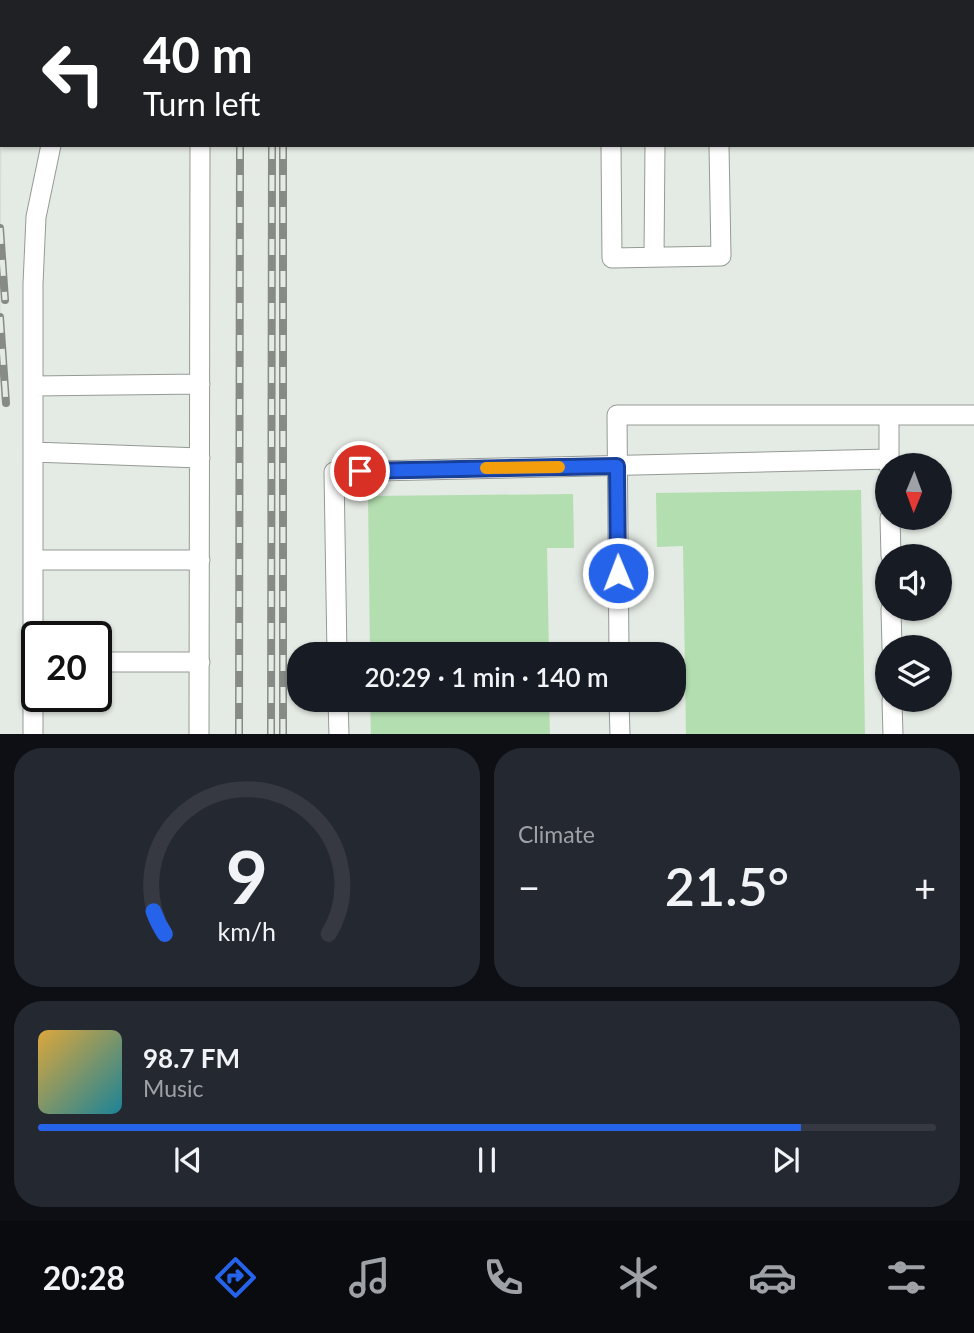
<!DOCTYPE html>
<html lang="en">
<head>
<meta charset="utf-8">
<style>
	body { margin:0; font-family:Lato,sans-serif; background:#242831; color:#f1f3f6; height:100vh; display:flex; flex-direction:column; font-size:26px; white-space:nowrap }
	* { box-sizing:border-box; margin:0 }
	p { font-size:23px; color:#9ea1a6 }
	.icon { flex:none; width:38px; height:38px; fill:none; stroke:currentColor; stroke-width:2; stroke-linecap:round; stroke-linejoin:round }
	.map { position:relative; height:734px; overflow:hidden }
	.drawer { display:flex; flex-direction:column; gap:14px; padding:14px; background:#0d0f14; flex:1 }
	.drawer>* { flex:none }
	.top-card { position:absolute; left:0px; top:0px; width:975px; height:147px; box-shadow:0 2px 5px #0004; background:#202124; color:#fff; overflow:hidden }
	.needle { width:46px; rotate:181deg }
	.buttons { position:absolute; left:875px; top:453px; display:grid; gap:14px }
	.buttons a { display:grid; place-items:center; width:77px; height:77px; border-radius:50%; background:#171b24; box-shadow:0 2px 5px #0004; font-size:35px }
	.speed { position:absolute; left:21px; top:621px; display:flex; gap:14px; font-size:35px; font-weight:700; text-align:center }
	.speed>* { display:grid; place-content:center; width:91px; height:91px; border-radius:50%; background:#171b24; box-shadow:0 2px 5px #0004; line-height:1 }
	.speed .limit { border:4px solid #111; border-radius:10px; background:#fff; color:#111 }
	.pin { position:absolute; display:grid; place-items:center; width:60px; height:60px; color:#fff; margin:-30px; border:4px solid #fff; border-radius:50%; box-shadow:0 2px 7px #0007 }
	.me { position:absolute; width:77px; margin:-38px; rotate:359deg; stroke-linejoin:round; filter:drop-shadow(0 0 5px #0008) }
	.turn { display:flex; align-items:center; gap:24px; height:147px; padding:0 28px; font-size:32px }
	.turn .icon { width:91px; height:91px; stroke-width:2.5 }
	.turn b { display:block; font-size:49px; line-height:60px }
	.big { font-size:52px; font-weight:600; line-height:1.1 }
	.drawer .widget { flex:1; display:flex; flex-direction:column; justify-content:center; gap:10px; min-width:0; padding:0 24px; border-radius:28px; background:#242831 }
	.drawer .dial { align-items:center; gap:0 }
	.dial svg { height:182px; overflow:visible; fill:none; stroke:#363941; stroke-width:7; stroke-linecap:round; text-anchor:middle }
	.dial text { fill:#f1f3f6; stroke:none }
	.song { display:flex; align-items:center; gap:21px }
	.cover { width:84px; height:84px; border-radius:10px; background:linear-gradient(135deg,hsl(40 70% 55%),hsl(190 70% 35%)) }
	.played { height:7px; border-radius:4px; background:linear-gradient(90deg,#2563eb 85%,#363941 85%) }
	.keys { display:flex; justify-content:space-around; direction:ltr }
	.heat { display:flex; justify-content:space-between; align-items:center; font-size:38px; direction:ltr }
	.drawer .tiles { flex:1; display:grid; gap:14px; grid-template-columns:1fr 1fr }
	.widget:last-child { grid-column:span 2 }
	.trip { position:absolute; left:287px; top:642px; width:399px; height:70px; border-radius:28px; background:#171b24; box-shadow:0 2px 5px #0004; font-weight:600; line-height:70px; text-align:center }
	.tab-bar { display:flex; height:112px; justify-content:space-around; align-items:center; background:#090b0e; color:#9ea1a6 }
	.tab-bar .icon { width:49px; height:49px }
	.tab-bar .active { color:#2563eb }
	.tab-bar b { font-size:32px; color:#f1f3f6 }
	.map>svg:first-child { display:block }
	.built { fill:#d4dfd3 }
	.building { fill:#b3deb0 }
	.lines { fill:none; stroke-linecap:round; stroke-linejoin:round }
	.minor-casing { stroke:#959a94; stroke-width:21 }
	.minor { stroke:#fff; stroke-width:19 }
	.rail-casing { stroke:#878b86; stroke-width:8 }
	.rail { stroke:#e4eae4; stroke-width:5; stroke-dasharray:16; stroke-linecap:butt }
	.route-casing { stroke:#184099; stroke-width:18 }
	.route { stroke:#2563eb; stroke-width:12 }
	.slow { stroke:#f59e0b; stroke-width:12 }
</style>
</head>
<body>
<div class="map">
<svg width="974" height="735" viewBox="0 0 974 735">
	<rect width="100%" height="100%" fill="#e4eae4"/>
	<path class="built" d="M0 0H3L2 2 0 414Z"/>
	<path class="building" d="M861 490 865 735H686L683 546 657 547 656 493Z
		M573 494 574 548H547L549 654H370L368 496Z
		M370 700H549L550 735H371Z"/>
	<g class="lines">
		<g class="minor-casing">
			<path id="minor" d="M609 0V2
				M718 0V2
				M121 2 122 0
				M200 2V0
				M372 2V0
				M534 2V0
				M657 2V0
				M973 4H974
				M611 145 612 258 721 256 719 145
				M654 257 655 145
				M33 386 200 384
				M33 452 200 458
				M889 459V415H974
				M890 518 891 556
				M33 560H200
				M891 609 892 648
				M337 654 334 472 889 459V466
				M619 654 617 415H889
				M96 662H200
				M338 700 339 735
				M619 700 620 735
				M892 700 893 735
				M33 735V284L36 217 51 145
				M199 735 200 145"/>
		</g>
		<use href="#minor" class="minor"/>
		<g class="rail-casing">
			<path id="rail" d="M240 0V2
				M272 2V0
				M284 2V0
				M0 228 5 300
				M0 317 6 403
				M239 735 240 145
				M271 735 272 145
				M283 735V145"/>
		</g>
		<use href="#rail" class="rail"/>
	</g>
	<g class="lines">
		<g class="route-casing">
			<path id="route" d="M360 471 617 466 618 573"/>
		</g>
		<use href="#route" class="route"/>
		<path class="slow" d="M486 468 559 467"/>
	</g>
</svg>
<div class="buttons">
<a><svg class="needle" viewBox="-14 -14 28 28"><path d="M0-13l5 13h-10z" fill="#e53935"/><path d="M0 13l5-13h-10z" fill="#9ea1a6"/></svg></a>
<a><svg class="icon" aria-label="sound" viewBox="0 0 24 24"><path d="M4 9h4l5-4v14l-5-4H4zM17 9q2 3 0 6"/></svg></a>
<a><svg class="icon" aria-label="layers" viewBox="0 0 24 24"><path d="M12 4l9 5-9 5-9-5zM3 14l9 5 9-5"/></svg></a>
</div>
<div class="speed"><div class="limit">20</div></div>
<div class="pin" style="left:360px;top:471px;background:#d93025"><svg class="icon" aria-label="arrive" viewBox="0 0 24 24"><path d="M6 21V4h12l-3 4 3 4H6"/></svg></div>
<svg class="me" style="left:618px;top:573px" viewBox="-20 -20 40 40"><circle r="17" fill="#2563eb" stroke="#fff" stroke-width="3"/><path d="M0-11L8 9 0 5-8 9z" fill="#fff"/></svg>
<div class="trip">20:29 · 1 min · 140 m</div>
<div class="top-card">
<div class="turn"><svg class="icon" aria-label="left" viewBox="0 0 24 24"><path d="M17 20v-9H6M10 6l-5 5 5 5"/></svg><div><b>40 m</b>Turn left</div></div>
</div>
</div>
<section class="drawer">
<div class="tiles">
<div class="widget dial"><svg viewBox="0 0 100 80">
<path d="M14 69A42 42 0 1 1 86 69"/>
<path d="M14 69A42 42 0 0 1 9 59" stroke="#2563eb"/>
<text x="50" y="56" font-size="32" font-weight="700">9</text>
<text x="50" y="72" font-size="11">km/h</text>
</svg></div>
<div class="widget"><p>Climate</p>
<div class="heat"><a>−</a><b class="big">21.5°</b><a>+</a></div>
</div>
<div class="widget">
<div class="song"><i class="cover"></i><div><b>98.7 FM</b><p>Music</p></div></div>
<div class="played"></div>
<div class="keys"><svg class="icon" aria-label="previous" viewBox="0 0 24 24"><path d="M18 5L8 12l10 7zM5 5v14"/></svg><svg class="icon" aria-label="pause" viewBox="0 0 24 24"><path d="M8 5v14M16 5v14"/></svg><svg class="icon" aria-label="next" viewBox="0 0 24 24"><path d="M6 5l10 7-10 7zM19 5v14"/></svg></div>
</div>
</div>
</section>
<nav class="tab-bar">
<b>20:28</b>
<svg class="icon active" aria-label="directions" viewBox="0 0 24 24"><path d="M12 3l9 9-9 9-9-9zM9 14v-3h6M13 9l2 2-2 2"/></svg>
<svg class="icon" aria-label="music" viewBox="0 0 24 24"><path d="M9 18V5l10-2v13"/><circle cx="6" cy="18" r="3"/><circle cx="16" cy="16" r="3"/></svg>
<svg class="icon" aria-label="phone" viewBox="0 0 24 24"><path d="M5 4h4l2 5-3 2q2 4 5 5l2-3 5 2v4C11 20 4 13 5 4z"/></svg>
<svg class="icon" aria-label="climate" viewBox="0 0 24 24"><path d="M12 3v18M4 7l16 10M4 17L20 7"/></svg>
<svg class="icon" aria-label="car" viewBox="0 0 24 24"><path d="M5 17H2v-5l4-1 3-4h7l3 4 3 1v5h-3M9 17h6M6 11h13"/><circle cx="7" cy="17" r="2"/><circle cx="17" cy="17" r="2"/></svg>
<svg class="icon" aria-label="filters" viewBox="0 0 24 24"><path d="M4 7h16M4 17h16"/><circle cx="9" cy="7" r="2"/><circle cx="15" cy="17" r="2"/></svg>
</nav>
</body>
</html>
